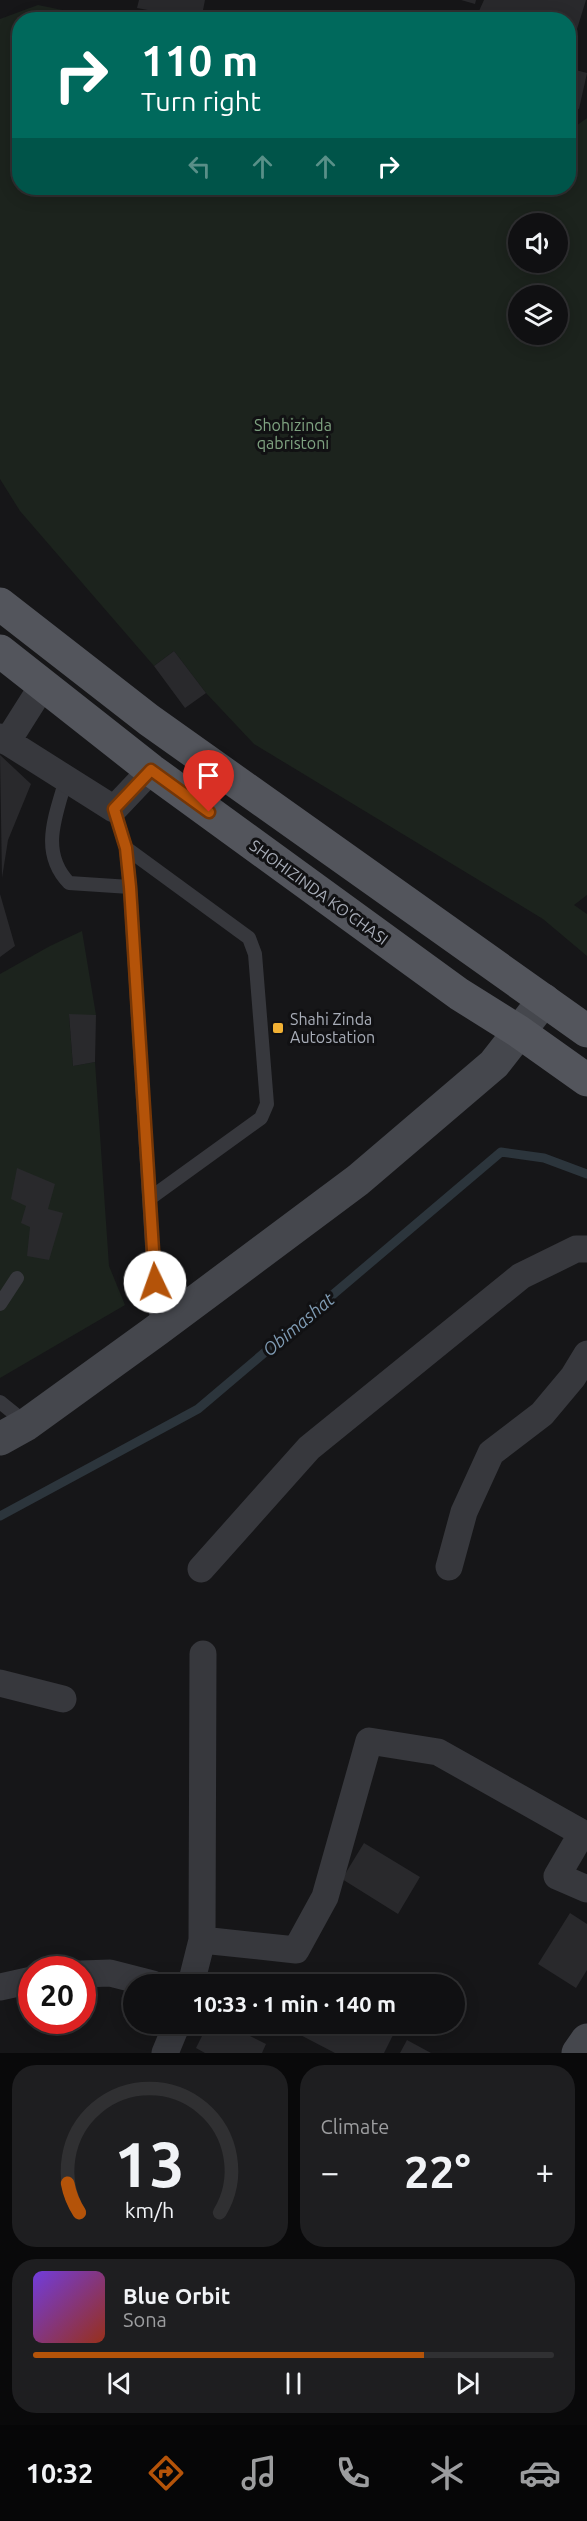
<!DOCTYPE html>
<html lang="en">
<head>
<meta charset="utf-8">
<style>
	body { margin:0; font-family:Ubuntu,sans-serif; background:#1e1e20; color:#f1f3f6; height:100vh; display:flex; flex-direction:column; font-size:22px; white-space:nowrap }
	* { box-sizing:border-box; margin:0 }
	p { font-size:20px; color:#9c9d9f }
	.icon { flex:none; width:33px; height:33px; fill:none; stroke:currentColor; stroke-width:2; stroke-linecap:round; stroke-linejoin:round }
	.map { position:relative; height:2053px; overflow:hidden }
	.sheet { display:flex; flex-direction:column; gap:12px; padding:12px; background:#09090a; flex:1 }
	.sheet>* { flex:none }
	.guide { position:absolute; left:12px; top:12px; width:564px; height:183px; border-radius:24px; box-shadow:0 3px 15px #0003,0 0 0 2px #303032; background:#00695c; color:#fff; overflow:hidden }
	.buttons { position:absolute; left:508px; top:213px; display:grid; gap:12px }
	.buttons a { display:grid; place-items:center; width:60px; height:60px; border-radius:50%; background:#101012; box-shadow:0 3px 15px #0003,0 0 0 2px #303032; font-size:30px }
	.speed { position:absolute; left:18px; top:1956px; display:flex; gap:12px; font-size:30px; font-weight:700; text-align:center }
	.speed>* { display:grid; place-content:center; width:78px; height:78px; border-radius:50%; background:#101012; box-shadow:0 3px 15px #0003,0 0 0 2px #303032; line-height:1 }
	.speed .limit { border:9px solid #d22; background:#fff; color:#111 }
	.pin { position:absolute; display:grid; place-items:center; width:51px; height:51px; color:#fff; margin:-62px -26px; border-radius:50% 50% 50% 0; rotate:-45deg; box-shadow:0 0 6px #0007 }
	.pin .icon { rotate:45deg }
	.me { position:absolute; width:66px; margin:-33px; rotate:357deg; stroke-linejoin:round; filter:drop-shadow(0 0 4px #0008) }
	.turn { display:flex; align-items:center; gap:21px; height:126px; padding:0 30px; font-size:27px }
	.turn .icon { width:78px; height:78px; stroke-width:2.5 }
	.turn b { display:block; font-size:42px; line-height:51px }
	.lanes { display:flex; align-items:center; height:57px; padding:0 30px; background:#0003; justify-content:center; gap:30px; direction:ltr }
	.lanes .off { opacity:.35 }
	.big { font-size:45px; font-weight:700; line-height:1.1 }
	.sheet .tile { flex:1; display:flex; flex-direction:column; justify-content:center; gap:9px; min-width:0; padding:0 21px; border-radius:24px; background:#1e1e20 }
	.sheet .dial { align-items:center; gap:0 }
	.dial svg { height:156px; overflow:visible; fill:none; stroke:#303032; stroke-width:7; stroke-linecap:round; text-anchor:middle }
	.dial text { fill:#f1f3f6; stroke:none }
	.song { display:flex; align-items:center; gap:18px }
	.cover { width:72px; height:72px; border-radius:9px; background:linear-gradient(135deg,hsl(260 70% 55%),hsl(10 70% 35%)) }
	.played { height:6px; border-radius:3px; background:linear-gradient(90deg,#b45309 75%,#303032 75%) }
	.keys { display:flex; justify-content:space-around; direction:ltr }
	.heat { display:flex; justify-content:space-between; align-items:center; font-size:33px; direction:ltr }
	.sheet .tiles { flex:1; display:grid; gap:12px; grid-template-columns:1fr 1fr }
	.tile:last-child { grid-column:span 2 }
	.trip { position:absolute; left:123px; top:1974px; width:342px; height:60px; border-radius:30px; background:#101012; box-shadow:0 3px 15px #0003,0 0 0 2px #303032; font-weight:700; line-height:60px; text-align:center }
	.dock { display:flex; height:96px; justify-content:space-around; align-items:center; background:#060607; color:#9c9d9f }
	.dock .icon { width:42px; height:42px }
	.dock .current { color:#b45309 }
	.dock b { font-size:27px; color:#f1f3f6 }
	.map>svg:first-child { display:block }
	.green { fill:#1c231d; fill-rule:evenodd }
	.lines { fill:none; stroke-linecap:round; stroke-linejoin:round }
	.stream { stroke:#2c353c; stroke-width:9 }
	.building { fill:#29292c }
	.lane { stroke:#37383d; stroke-width:14 }
	.street { stroke:#37383d; stroke-width:27 }
	.secondary { stroke:#45474d; stroke-width:33 }
	.primary { stroke:#53555c; stroke-width:33 }
	.route-casing { stroke:#753606; stroke-width:15 }
	.route { stroke:#b45309; stroke-width:10 }
	.poi-dot { fill:#f2b134; stroke:#111113; stroke-width:2 }
	.labels { text-anchor:middle; dominant-baseline:central; stroke-width:6; stroke-linejoin:round; paint-order:stroke }
	.park-label { font-size:16px; fill:#7fa381; stroke:#111113 }
	.street-label { font-size:16px; fill:#a8adb8; stroke:#111113 }
	.poi-label { font-size:16px; fill:#a8adb8; stroke:#111113; text-anchor:start }
	.water-label { font-size:18px; font-style:italic; fill:#7f9bb3; stroke:#111113 }
</style>
</head>
<body>
<div class="map">
<svg width="587" height="2053" viewBox="0 0 587 2053">
	<rect width="100%" height="100%" fill="#161618"/>
	<path class="green" d="M38 5 106 19 20 20V188H568L569 131 587 118V895L574 905 587 914V956L543 919 254 744 206 693 174 651 154 666 20 511 0 479V19ZM519 224H558V262H519ZM519 296H558V334H519Z
		M82 931 96 1015H69L73 1066 95 1062 109 1266 125 1305 0 1378V974L50 946Z"/>
	<g class="lines">
		<path class="stream" d="M0 1516 198 1409 501 1152 544 1158 587 1174"/>
	</g>
	<path class="building" d="M139 0H205L201 20 137 8Z
		M461 0H476L475 4Z
		M484 0H586L573 42 568 41V20H497L498 18 479 11Z
		M313 15 341 18V20H313Z
		M568 68 587 73 579 109 568 106Z
		M174 651 206 693 185 708 154 666Z
		M0 755 31 784 8 840 2 878Z
		M0 894 15 946 0 957Z
		M69 1014 96 1015 95 1062 73 1066Z
		M17 1168 55 1184 48 1209 63 1213 49 1260 27 1256 30 1227 21 1223 26 1206 11 1199Z
		M364 1843 420 1877 398 1914 342 1879Z
		M570 1913 587 1924V1970L576 1988 538 1964Z
		M208 2024H226L266 2044 262 2053H205L196 2048Z
		M289 2024H394L398 2025 384 2053H335L287 2028Z
		M407 2040 431 2053H400Z"/>
	<g class="lines">
		<path class="lane" d="M66 779C56 815 39 852 69 883L130 887
			M114 809 126 848 130 887 157 1328
			M126 848 249 938 255 954 267 1104 261 1118 149 1199
			M0 1304 17 1278
			M0 1402 26 1423"/>
		<path class="street" d="M0 737 114 809 151 770
			M7 742 43 685
			M449 1567 464 1512 491 1453 542 1414 573 1377 587 1354
			M201 1569 309 1448 521 1276 576 1249H587
			M0 1683 63 1699
			M202 1940 296 1950 325 1897 369 1741 438 1752 582 1833 557 1876 587 1889
			M82 1974 110 1973 153 1984
			M191 1984 202 1940 203 1654
			M0 1987 32 1980
			M165 2053 177 2024"/>
		<path class="secondary" d="M0 1439 27 1424 157 1330 358 1180 494 1064 544 1000
			M578 2053 587 2040"/>
		<path class="primary" d="M0 604 149 720 587 1031
			M0 651 151 770 459 994 518 1031 587 1080"/>
	</g>
	<g class="lines">
		<g class="route-casing">
			<path id="route" d="M155 1282 130 887 126 848 114 809 151 770 209 812"/>
		</g>
		<use href="#route" class="route"/>
	</g>
	<rect class="poi-dot" x="272" y="1022" width="12" height="12" rx="3"/>
	<g class="labels">
		<g class="park-label">
			<text x="293" y="425">Shohizinda<tspan x="293" dy="18">qabristoni</tspan></text>
		</g>
		<g class="street-label">
			<text transform="translate(319 892) rotate(36)">SHOHIZINDA KO'CHASI</text>
		</g>
		<g class="poi-label">
			<text x="290" y="1019">Shahi Zinda<tspan x="290" dy="18">Autostation</tspan></text>
		</g>
		<g class="water-label">
			<text transform="translate(298 1324) rotate(-40)">Obimashat</text>
		</g>
	</g>
</svg>
<div class="buttons">
<a><svg class="icon" aria-label="sound" viewBox="0 0 24 24"><path d="M4 9h4l5-4v14l-5-4H4zM17 9q2 3 0 6"/></svg></a>
<a><svg class="icon" aria-label="layers" viewBox="0 0 24 24"><path d="M12 4l9 5-9 5-9-5zM3 14l9 5 9-5"/></svg></a>
</div>
<div class="speed"><div class="limit">20</div></div>
<div class="pin" style="left:209px;top:812px;background:#d93025"><svg class="icon" aria-label="arrive" viewBox="0 0 24 24"><path d="M6 21V4h12l-3 4 3 4H6"/></svg></div>
<svg class="me" style="left:155px;top:1282px" viewBox="-20 -20 40 40"><circle r="19" fill="#fff"/><path d="M0-13L10 11 0 6-10 11z" fill="#b45309"/></svg>
<div class="trip">10:33 · 1 min · 140 m</div>
<div class="guide">
<div class="turn"><svg class="icon" aria-label="right" viewBox="0 0 24 24"><path d="M7 20v-9h11M14 6l5 5-5 5"/></svg><div><b>110 m</b>Turn right</div></div>
<div class="lanes"><svg class="icon off" aria-label="left" viewBox="0 0 24 24"><path d="M17 20v-9H6M10 6l-5 5 5 5"/></svg><svg class="icon off" aria-label="ahead" viewBox="0 0 24 24"><path d="M12 20V5M6 11l6-6 6 6"/></svg><svg class="icon off" aria-label="ahead" viewBox="0 0 24 24"><path d="M12 20V5M6 11l6-6 6 6"/></svg><svg class="icon" aria-label="right" viewBox="0 0 24 24"><path d="M7 20v-9h11M14 6l5 5-5 5"/></svg></div>
</div>
</div>
<section class="sheet">
<div class="tiles">
<div class="tile dial"><svg viewBox="0 0 100 80">
<path d="M14 69A42 42 0 1 1 86 69"/>
<path d="M14 69A42 42 0 0 1 8 54" stroke="#b45309"/>
<text x="50" y="56" font-size="32" font-weight="700">13</text>
<text x="50" y="72" font-size="11">km/h</text>
</svg></div>
<div class="tile"><p>Climate</p>
<div class="heat"><a>−</a><b class="big">22°</b><a>+</a></div>
</div>
<div class="tile">
<div class="song"><i class="cover"></i><div><b>Blue Orbit</b><p>Sona</p></div></div>
<div class="played"></div>
<div class="keys"><svg class="icon" aria-label="previous" viewBox="0 0 24 24"><path d="M18 5L8 12l10 7zM5 5v14"/></svg><svg class="icon" aria-label="pause" viewBox="0 0 24 24"><path d="M8 5v14M16 5v14"/></svg><svg class="icon" aria-label="next" viewBox="0 0 24 24"><path d="M6 5l10 7-10 7zM19 5v14"/></svg></div>
</div>
</div>
</section>
<nav class="dock">
<b>10:32</b>
<svg class="icon current" aria-label="directions" viewBox="0 0 24 24"><path d="M12 3l9 9-9 9-9-9zM9 14v-3h6M13 9l2 2-2 2"/></svg>
<svg class="icon" aria-label="music" viewBox="0 0 24 24"><path d="M9 18V5l10-2v13"/><circle cx="6" cy="18" r="3"/><circle cx="16" cy="16" r="3"/></svg>
<svg class="icon" aria-label="phone" viewBox="0 0 24 24"><path d="M5 4h4l2 5-3 2q2 4 5 5l2-3 5 2v4C11 20 4 13 5 4z"/></svg>
<svg class="icon" aria-label="climate" viewBox="0 0 24 24"><path d="M12 3v18M4 7l16 10M4 17L20 7"/></svg>
<svg class="icon" aria-label="car" viewBox="0 0 24 24"><path d="M5 17H2v-5l4-1 3-4h7l3 4 3 1v5h-3M9 17h6M6 11h13"/><circle cx="7" cy="17" r="2"/><circle cx="17" cy="17" r="2"/></svg>
</nav>
</body>
</html>
